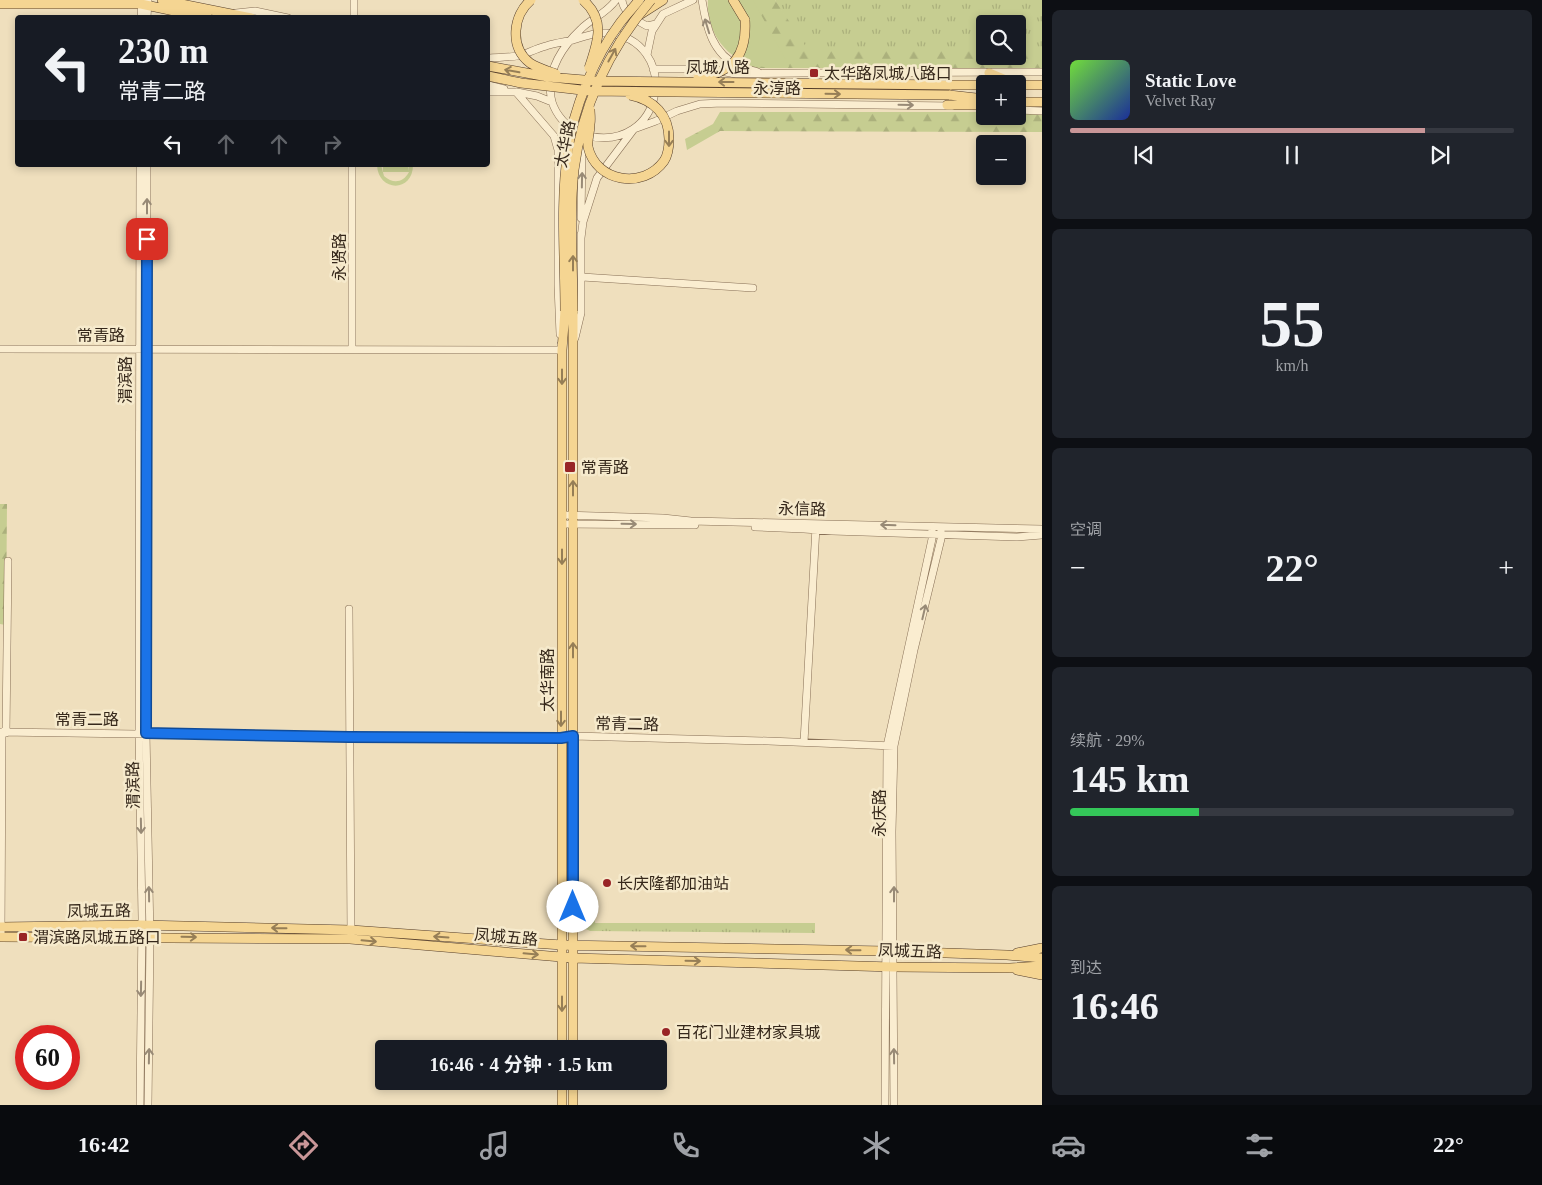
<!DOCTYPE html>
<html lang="zh">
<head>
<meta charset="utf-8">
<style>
	body { margin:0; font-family:"Times New Roman","Noto Sans SC",serif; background:#20242c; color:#f1f3f6; height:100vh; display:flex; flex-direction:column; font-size:19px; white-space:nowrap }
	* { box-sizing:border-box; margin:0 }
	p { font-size:16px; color:#9ea1a6 }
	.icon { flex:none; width:28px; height:28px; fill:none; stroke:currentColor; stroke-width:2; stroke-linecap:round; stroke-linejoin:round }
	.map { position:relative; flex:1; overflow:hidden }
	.drawer { display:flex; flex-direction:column; gap:10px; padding:10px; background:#0d0f14; width:500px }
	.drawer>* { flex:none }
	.hud { position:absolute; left:15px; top:15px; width:475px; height:152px; border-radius:5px; box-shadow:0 2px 8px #0003; background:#171b24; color:#f1f3f6; overflow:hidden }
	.tools { position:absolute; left:976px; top:15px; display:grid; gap:10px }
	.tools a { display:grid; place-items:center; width:50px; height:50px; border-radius:5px; background:#171b24; box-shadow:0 2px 8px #0003; font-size:25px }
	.speed { position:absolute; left:15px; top:1025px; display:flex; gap:10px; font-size:25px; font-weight:700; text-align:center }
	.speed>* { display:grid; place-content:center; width:65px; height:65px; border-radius:50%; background:#171b24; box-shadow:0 2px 8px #0003; line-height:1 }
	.speed .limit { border:8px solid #d22; background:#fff; color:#111 }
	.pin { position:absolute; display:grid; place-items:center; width:42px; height:42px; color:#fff; margin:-21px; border-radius:10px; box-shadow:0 2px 8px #0006 }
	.me { position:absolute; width:55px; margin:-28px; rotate:0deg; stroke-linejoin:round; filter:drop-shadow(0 0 4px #0008) }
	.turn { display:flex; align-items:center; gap:18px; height:105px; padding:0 20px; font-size:22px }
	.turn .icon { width:65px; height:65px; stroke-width:2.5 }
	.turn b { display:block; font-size:35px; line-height:42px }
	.lanes { display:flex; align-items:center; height:48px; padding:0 20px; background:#0003; justify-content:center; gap:25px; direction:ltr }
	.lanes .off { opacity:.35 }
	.big { font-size:38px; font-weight:700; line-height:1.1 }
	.drawer .widget { flex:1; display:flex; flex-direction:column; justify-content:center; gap:8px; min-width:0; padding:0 18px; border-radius:8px; background:#20242c }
	.drawer .dial { align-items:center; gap:0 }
	.dial b { font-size:65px; line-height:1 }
	.song { display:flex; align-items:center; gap:15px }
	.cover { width:60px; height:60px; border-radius:8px; background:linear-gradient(135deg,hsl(100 70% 55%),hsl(230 70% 35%)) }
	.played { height:5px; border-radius:2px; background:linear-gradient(90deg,#c99698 80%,#363941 80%) }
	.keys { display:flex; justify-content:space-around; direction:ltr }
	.heat { display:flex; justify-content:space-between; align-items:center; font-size:28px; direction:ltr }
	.charge { height:8px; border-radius:4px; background:linear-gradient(90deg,#34c759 29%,#363941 0) }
	.trip { position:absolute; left:375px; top:1040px; width:292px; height:50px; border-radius:5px; background:#171b24; box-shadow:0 2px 8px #0003; font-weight:700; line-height:50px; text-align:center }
	.dock { display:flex; height:80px; justify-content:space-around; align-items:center; background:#090b0e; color:#9ea1a6 }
	.dock .icon { width:35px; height:35px }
	.dock .current { color:#c99698 }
	.dock b { font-size:22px; color:#f1f3f6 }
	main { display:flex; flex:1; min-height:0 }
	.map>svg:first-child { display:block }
	.grass { fill:url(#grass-tufts) }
	.forest { fill:url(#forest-firs) }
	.park { fill:#c6cd91 }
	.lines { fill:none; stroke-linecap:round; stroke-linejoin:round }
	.minor-casing { stroke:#876f56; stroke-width:8 }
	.major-casing { stroke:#543d2a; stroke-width:10 }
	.minor { stroke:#faedd0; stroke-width:7 }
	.major { stroke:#f5d592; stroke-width:9 }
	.major-bridge-casing { stroke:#543d2a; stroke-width:10; stroke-linecap:butt }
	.major-bridge { stroke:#f5d592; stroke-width:9 }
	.oneway { stroke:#988a76 }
	.oneway2 { stroke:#967e56 }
	.route-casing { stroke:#114b97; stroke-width:12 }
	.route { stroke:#1a73e8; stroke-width:9 }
	.poi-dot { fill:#982426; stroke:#f6eacc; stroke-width:2 }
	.labels { text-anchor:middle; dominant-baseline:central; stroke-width:5; stroke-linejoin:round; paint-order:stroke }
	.street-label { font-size:16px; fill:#36281b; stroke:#f6eacc }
	.poi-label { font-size:16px; fill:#36281b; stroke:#f6eacc; text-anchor:start }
</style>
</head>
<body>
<main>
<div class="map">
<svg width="1042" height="1105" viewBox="0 0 1042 1105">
	<defs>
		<pattern id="grass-tufts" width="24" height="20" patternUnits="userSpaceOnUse" patternTransform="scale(1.25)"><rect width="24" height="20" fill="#c6cd91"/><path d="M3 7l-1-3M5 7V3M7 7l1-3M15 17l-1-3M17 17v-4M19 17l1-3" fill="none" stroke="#abb07c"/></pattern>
		<pattern id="forest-firs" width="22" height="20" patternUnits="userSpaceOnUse" patternTransform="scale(1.25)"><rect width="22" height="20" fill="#c6cd91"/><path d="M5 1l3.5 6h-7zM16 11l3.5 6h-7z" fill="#abb07c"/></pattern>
	</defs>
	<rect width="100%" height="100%" fill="#efdfbd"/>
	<path class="grass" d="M775 0H1042V51H1018V24H985V51L805 50Z
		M580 904H593L595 923H815V933L590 931 580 926Z"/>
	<path class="forest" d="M736 0H775L808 50H985V56H1018V50H1042V68H741L751 42Z
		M720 112H985V116H1018V112H1042V132L720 131 687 150 685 139 713 124Z
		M0 504H7L6 625 0 624Z"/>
	<path class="park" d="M708 0H753L789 66 788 68C775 68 762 68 749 64 722 54 706 28 708 0Z
		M377 165H381L384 176C393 184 403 183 409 172H383V165H408L409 171V165H413C413 193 378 192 377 165Z"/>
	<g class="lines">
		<g class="minor-casing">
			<path id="minor" d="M622 0C623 12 637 21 647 26L656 24
				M702 0C706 26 712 54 739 66 744 69 752 70 758 72
				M236 13 255 11 288 18
				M141 18 142 0
				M147 18 148 0
				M354 18V0
				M647 55 652 31 663 14 693 0
				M488 58C498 57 511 58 522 55 530 52 538 48 546 46 555 43 564 42 573 40 583 37 594 32 606 33 683 39 666 157 584 135
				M653 69H709L736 74 802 73 1042 72
				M488 85 504 89
				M488 92H516L554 136 558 150V285L560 334
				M517 92 537 96 552 102
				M1018 110 1042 111
				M575 130C563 124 553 110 551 97 547 70 562 47 581 29 592 18 606 14 616 0
				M140 165 139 733 142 918 140 1105
				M147 165 146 733 150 937 148 1105
				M352 165V349
				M581 218 582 153 585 137
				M581 238 583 222 597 178 634 129 656 121 677 111 700 104 722 103 952 106
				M582 277 753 288
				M575 338 581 313V234
				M0 349 562 350 561 345
				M562 515 663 518 691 521 1042 529
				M562 524 695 525
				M755 527 804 529 832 531 1017 537 1042 535
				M349 609 351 934
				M0 732 349 737 561 738 573 736 768 741 894 746
				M6 733 8 561
				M804 742 816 527
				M1 937 2 732
				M885 1105 887 746 932 539V527
				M894 1105 892 832 894 746 914 650 941 539V527"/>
		</g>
		<g class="major-casing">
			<path id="major" d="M162 0 251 18
				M733 0 745 20
				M0 4H141L208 18
				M641 14 663 0
				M989 73 1015 84
				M950 85H985
				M1018 85H1042
				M949 95 985 99
				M1018 102H1042
				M947 105H985
				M0 927 142 925 351 930 562 945 886 951 1007 955 1042 958
				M0 937 350 939 573 958 893 967 1010 968 1042 966
				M1017 953 1042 948
				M1017 970 1042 975
				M562 1049V350L565 311
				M573 1049V311
				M573 1081V1105
				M562 1105V1081"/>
		</g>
		<use href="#minor" class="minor"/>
		<use href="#major" class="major"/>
		<g class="major-bridge-casing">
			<path id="major-bridge" d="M531 0C513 15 509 47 530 63 538 68 548 71 556 74
				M583 0C606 20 598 42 589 68
				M488 66 548 77 596 81 950 85
				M488 76 521 83 590 91 949 95
				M698 78C733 72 747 56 745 20
				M590 109C590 114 591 119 590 124 590 132 587 140 588 147 596 182 643 190 664 161 668 155 669 147 669 139 669 115 654 100 630 95
				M565 311C565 258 560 202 568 150 573 109 595 56 620 23 626 15 633 8 639 0
				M573 311C573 266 569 215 574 170 582 106 609 49 651 0"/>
		</g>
		<use href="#major-bridge" class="major-bridge"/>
	</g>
	<defs><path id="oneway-shaft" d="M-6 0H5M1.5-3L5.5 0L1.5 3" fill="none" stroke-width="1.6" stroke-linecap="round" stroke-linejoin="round" transform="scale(1.25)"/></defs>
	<g class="oneway">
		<use href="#oneway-shaft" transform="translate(707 26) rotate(-107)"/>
		<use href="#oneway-shaft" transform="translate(906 105) rotate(1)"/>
		<use href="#oneway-shaft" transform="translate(582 180) rotate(-89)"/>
		<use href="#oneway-shaft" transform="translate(147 206) rotate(-90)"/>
		<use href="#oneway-shaft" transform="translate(629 524) rotate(1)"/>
		<use href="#oneway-shaft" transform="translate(888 525) rotate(-178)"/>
		<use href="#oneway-shaft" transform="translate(924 612) rotate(-77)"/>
		<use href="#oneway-shaft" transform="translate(141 826) rotate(89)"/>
		<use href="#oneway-shaft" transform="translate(149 894) rotate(-91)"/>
		<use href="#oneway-shaft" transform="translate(894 894) rotate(-90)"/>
		<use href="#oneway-shaft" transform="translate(141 989) rotate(91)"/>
		<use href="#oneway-shaft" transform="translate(149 1056) rotate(-89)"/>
		<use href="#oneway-shaft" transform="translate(894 1056) rotate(-91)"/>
	</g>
	<g class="oneway2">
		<use href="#oneway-shaft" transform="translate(612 55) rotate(-61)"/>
		<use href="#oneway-shaft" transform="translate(512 71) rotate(-170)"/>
		<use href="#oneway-shaft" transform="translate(726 82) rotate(-180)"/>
		<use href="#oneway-shaft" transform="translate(833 94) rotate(1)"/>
		<use href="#oneway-shaft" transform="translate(669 139) rotate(90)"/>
		<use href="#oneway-shaft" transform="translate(573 263) rotate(-90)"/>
		<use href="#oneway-shaft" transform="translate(562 377) rotate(90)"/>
		<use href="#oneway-shaft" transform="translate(573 488) rotate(-90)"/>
		<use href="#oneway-shaft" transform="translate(562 557) rotate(90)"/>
		<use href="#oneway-shaft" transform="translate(573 650) rotate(-90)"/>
		<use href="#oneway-shaft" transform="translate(561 719) rotate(90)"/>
		<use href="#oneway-shaft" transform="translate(279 928) rotate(-179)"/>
		<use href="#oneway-shaft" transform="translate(189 937) rotate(1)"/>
		<use href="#oneway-shaft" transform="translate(441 937) rotate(-176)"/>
		<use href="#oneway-shaft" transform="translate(369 941) rotate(5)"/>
		<use href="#oneway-shaft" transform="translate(638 946) rotate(-179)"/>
		<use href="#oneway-shaft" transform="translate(853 950) rotate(-179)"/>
		<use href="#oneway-shaft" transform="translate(531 954) rotate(5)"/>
		<use href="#oneway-shaft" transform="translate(693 961) rotate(1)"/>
		<use href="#oneway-shaft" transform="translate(562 1004) rotate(90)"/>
	</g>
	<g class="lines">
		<g class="route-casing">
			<path id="route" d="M147 239 146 733 349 737 561 738 573 736V907"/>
		</g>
		<use href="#route" class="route"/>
	</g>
	<g class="poi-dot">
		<rect x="809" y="68" width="10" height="10" rx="2.5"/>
		<rect x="564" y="461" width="12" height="12" rx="2.5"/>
		<circle cx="607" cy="883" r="5"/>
		<rect x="18" y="932" width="10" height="10" rx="2.5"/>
		<circle cx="666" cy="1032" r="5"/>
	</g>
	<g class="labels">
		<g class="street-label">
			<text x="718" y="67">凤城八路</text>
			<text x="777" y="88">永淳路</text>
			<text transform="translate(565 144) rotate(-79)">太华路</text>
			<text transform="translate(339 257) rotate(-90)">永贤路</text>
			<text x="101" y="335">常青路</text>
			<text transform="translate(125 380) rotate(-90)">渭滨路</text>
			<text transform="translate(802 509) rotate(1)">永信路</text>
			<text transform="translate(547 680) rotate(-90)">太华南路</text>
			<text x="87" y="719">常青二路</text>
			<text transform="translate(627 724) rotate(1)">常青二路</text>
			<text transform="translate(133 785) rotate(-91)">渭滨路</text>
			<text transform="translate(879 813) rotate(-90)">永庆路</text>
			<text transform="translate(99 911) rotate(-1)">凤城五路</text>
			<text transform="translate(506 937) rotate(5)">凤城五路</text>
			<text transform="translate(910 951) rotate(2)">凤城五路</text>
		</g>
		<g class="poi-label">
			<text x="824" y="73">太华路凤城八路口</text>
			<text x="581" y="467">常青路</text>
			<text x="617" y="883">长庆隆都加油站</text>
			<text x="33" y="937">渭滨路凤城五路口</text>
			<text x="676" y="1032">百花门业建材家具城</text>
		</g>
	</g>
</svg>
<div class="tools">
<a><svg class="icon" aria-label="search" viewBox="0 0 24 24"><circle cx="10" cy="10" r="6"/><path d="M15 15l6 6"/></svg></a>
<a>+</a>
<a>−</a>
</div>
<div class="speed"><div class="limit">60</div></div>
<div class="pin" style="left:147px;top:239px;background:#d93025"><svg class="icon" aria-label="arrive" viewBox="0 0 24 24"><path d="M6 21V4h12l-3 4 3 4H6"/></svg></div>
<svg class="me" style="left:573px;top:907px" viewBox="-20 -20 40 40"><circle r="19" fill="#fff"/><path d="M0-13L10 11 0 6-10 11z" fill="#1a73e8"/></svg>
<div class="trip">16:46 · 4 分钟 · 1.5 km</div>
<div class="hud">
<div class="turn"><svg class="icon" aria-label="left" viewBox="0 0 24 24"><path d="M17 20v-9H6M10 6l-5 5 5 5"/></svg><div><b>230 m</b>常青二路</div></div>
<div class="lanes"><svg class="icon" aria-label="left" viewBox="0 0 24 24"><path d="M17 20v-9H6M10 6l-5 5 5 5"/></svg><svg class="icon off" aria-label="ahead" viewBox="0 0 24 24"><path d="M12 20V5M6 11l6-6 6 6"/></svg><svg class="icon off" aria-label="ahead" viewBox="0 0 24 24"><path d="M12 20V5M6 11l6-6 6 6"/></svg><svg class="icon off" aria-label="right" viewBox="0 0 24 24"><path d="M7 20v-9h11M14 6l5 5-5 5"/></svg></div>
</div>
</div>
<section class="drawer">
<div class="widget">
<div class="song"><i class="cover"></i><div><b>Static Love</b><p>Velvet Ray</p></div></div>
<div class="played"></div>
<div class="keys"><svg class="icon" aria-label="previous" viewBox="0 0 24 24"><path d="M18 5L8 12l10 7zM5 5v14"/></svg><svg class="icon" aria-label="pause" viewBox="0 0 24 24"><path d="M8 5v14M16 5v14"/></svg><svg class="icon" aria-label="next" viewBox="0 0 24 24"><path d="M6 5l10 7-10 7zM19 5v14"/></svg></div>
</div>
<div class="widget dial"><b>55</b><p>km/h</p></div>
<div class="widget"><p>空调</p>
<div class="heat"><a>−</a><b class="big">22°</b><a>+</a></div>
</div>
<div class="widget"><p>续航 · 29%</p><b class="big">145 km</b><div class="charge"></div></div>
<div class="widget"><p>到达</p><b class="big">16:46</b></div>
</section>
</main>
<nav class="dock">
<b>16:42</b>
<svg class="icon current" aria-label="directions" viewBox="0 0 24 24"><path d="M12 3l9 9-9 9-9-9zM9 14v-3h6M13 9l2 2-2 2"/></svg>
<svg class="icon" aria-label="music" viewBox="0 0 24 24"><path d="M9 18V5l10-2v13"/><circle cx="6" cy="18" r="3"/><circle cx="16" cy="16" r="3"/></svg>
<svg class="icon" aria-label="phone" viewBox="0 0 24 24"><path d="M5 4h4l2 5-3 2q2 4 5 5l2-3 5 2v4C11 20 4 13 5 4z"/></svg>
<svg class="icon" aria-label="climate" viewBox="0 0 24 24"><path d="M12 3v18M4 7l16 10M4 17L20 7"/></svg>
<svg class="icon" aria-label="car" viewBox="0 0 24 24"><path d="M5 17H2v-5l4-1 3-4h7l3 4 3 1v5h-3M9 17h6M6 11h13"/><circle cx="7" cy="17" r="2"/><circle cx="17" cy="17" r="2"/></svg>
<svg class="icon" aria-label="filters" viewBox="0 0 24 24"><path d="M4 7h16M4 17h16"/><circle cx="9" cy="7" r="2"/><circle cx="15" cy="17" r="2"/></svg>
<b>22°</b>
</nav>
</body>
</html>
